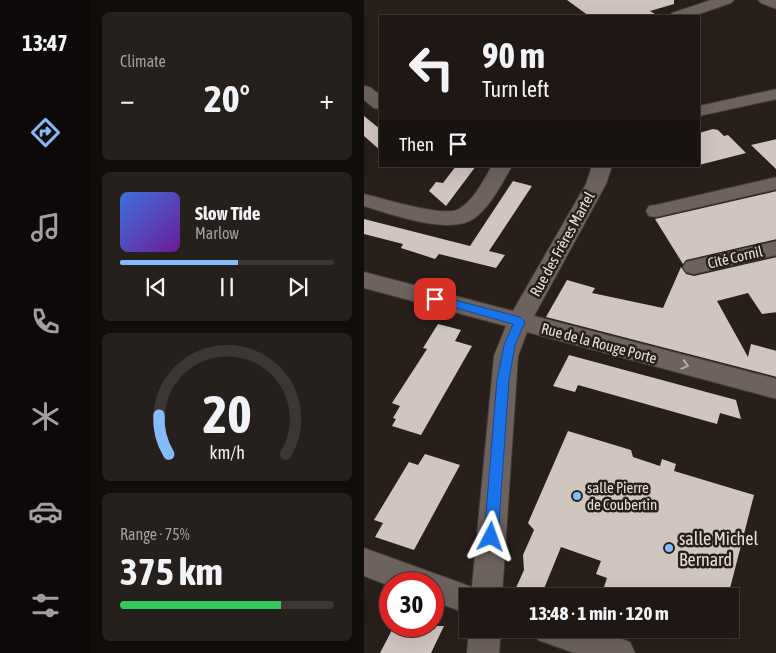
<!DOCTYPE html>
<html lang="en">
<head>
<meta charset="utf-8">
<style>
	body { margin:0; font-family:"Asap Condensed",sans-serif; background:#26201d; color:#f1f3f6; height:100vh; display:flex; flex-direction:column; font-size:19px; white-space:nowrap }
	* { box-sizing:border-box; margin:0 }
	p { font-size:16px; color:#a19fa0 }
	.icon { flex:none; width:28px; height:28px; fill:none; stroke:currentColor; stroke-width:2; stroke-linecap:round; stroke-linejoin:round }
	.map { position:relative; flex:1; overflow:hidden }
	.side { display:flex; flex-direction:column; gap:12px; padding:12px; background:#100d0b; width:274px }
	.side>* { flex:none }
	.hud { position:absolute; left:15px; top:15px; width:321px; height:152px; border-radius:0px; box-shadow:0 5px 20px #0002,0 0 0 1px #3c3634; background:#1e1714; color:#f1f3f6; overflow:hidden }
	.speed { position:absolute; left:15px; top:572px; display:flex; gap:10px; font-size:25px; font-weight:700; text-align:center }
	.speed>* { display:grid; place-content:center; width:65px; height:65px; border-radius:50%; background:#1e1714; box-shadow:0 5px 20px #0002,0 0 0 1px #3c3634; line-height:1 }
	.speed .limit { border:8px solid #d22; background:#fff; color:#111 }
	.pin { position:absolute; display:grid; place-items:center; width:42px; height:42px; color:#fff; margin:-21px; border-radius:10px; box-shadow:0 2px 8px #0006 }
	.me { position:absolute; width:55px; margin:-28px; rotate:4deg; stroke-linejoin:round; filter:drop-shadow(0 0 4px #0008) }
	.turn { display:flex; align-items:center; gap:18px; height:105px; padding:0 20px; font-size:22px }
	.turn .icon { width:65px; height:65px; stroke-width:2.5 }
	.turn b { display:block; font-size:35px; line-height:42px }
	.then { display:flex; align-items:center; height:48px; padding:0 20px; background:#0003; gap:10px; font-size:19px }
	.big { font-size:38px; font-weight:700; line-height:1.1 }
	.side .widget { flex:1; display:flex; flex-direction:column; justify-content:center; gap:8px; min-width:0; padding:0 18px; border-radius:8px; background:#26201d }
	.side .dial { align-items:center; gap:0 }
	.dial svg { height:130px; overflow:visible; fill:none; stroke:#3c3634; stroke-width:7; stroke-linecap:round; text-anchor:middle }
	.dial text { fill:#f1f3f6; stroke:none }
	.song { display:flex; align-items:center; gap:15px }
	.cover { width:60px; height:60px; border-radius:8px; background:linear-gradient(135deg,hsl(220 70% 55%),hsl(280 70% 35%)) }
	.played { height:5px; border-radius:2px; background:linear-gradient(90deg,#86bbfb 55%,#3c3634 55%) }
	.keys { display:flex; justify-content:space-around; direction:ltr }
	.heat { display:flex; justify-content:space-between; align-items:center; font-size:28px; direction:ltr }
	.charge { height:8px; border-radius:4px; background:linear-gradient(90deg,#34c759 75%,#3c3634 0) }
	.trip { position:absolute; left:95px; top:588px; width:280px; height:50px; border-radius:0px; background:#1e1714; box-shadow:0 5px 20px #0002,0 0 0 1px #3c3634; font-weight:700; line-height:50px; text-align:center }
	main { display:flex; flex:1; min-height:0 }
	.tabs { display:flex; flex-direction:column; width:90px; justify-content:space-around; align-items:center; background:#0c0908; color:#a19fa0 }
	.tabs .icon { width:35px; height:35px }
	.tabs .current { color:#86bbfb }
	.tabs b { font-size:22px; color:#f1f3f6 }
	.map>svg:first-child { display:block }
	.building { fill:#d1c5c0 }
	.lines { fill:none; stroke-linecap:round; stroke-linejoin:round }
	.minor-casing { stroke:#433c39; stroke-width:2 }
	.minor { fill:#6d625e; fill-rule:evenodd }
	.oneway { stroke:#b4acaa }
	.route { fill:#1a73e8; stroke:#114b97 }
	.poi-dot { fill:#86bbfb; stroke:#281f1b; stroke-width:2 }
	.labels { text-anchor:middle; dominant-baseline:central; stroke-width:5; stroke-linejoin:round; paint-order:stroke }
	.street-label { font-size:15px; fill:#e4dedc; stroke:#281f1b }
	.poi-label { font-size:15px; fill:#e4dedc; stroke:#281f1b; text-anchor:start }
	.near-poi-label { font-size:18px; fill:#e4dedc; stroke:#281f1b; text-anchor:start }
</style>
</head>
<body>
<main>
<nav class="tabs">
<b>13:47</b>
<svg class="icon current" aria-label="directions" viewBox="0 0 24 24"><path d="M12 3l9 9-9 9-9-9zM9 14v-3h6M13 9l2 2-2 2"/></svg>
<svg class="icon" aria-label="music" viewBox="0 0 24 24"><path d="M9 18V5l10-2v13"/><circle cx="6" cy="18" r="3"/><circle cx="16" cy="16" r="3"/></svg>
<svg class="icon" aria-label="phone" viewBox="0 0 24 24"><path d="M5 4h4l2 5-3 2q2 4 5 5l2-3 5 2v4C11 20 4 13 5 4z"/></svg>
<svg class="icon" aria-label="climate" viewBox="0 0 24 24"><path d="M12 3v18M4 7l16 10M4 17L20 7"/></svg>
<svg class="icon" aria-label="car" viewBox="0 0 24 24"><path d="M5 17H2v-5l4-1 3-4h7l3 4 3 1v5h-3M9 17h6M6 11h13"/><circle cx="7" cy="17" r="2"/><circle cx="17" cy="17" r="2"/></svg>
<svg class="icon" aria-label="filters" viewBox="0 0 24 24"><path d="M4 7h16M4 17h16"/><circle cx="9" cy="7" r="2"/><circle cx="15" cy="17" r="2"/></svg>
</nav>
<section class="side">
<div class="widget"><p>Climate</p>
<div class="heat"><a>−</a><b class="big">20°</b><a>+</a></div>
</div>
<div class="widget">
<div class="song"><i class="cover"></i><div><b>Slow Tide</b><p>Marlow</p></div></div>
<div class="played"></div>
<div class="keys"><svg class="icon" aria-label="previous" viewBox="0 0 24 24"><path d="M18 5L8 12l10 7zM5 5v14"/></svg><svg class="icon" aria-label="pause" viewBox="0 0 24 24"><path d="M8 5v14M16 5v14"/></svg><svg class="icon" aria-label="next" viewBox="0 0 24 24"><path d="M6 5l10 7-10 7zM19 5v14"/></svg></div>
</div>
<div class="widget dial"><svg viewBox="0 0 100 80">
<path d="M14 69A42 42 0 1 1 86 69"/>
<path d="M14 69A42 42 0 0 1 8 45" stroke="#86bbfb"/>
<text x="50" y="56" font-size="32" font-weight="700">20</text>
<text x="50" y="72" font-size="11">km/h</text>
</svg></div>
<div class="widget"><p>Range · 75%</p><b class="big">375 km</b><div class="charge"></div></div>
</section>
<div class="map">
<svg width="413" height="653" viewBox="0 0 413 653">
	<rect width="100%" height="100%" fill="#281f1b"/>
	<path class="building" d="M203 0H310V4L286 11 294 16H225Z
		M0 116 16 129V150L0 136Z
		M349 129 354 130 360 136 364 135 382 153 335 165V133Z
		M413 139V170L387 145Z
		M92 166H112L82 206 65 191 72 182 79 183Z
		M149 181 168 186 125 251 141 255 132 268 75 254 71 259 62 256 37 248 39 244 0 234V219L106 246Z
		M413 191V239L322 260 319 264 291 219Z
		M413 257V312L398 314 384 293 353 301 384 357 387 344 413 351V377L182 317 203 280 231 288 228 293 299 308 317 267 322 274 330 276Z
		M74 324 97 330 91 341 108 346 57 435 28 426 32 419 29 418 36 406 28 403 63 349 59 348Z
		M205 355 372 400 377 419 356 413 353 424 214 385 211 392 189 386Z
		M204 431 267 450 269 457 296 466 298 459 312 464 310 471 390 495 364 596H237L243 578 232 574 237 561 197 547 177 596H170L151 590 160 570 159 555 170 530 164 523Z
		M61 454 96 465 50 550 11 537 19 523 10 520 45 462 54 465Z
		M30 626H80L67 653H16Z"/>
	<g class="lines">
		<g class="minor-casing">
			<path id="minor" d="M347 0H370L367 3 329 16H306L308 13Z
				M394 0H413V9L397 3Z
				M0 86 6 87 16 95V109L10 108 0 100Z
				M413 89V99L335 116V106Z
				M128 166H148C138 183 128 204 112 217 88 237 27 214 0 206V194C18 198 80 218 95 209 110 200 119 181 128 166Z
				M228 166H248L242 184 170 316 413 379V399L163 332 154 356 138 596H104V614L69 601V584H26V586L0 576V548L108 587 130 356 142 326 0 288V272L149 311 222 184Z
				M413 177V189L292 217 285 216 282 211 285 206 292 205Z
				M413 241V255L330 274 322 272 319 267 322 262 330 260Z
				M105 629H137L135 653H103Z
				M169 629H230L266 642 271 653H210L174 640Z"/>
		</g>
		<use href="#minor" class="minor"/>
	</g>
	<defs><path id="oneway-chevron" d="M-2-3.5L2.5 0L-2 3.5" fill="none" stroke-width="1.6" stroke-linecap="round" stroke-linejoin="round" transform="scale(1.25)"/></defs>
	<use class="oneway" href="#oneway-chevron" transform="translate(321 365) rotate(15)"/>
	<path class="route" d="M71 295 156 317 161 322 151 345 145 380 134 537 132 542 127 543 122 542 120 537 133 380 140 345 149 324 67 301 66 299 67 296Z"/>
	<g class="poi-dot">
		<circle cx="213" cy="496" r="5"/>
		<circle cx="305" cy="548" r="5"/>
	</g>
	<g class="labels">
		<g class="street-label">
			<text transform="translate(198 244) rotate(-61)">Rue des Frères Martel</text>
			<text transform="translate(371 257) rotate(-13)">Cité Cornil</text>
			<text transform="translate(235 343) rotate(15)">Rue de la Rouge Porte</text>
		</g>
		<g class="poi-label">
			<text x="223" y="487">salle Pierre<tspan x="223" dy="17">de Coubertin</tspan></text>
		</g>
		<g class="near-poi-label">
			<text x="315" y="538">salle Michel<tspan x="315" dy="21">Bernard</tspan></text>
		</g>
	</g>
</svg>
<div class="speed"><div class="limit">30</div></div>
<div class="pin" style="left:71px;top:299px;background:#d93025"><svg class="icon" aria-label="arrive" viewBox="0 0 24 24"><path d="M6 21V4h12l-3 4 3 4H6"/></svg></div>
<svg class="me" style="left:127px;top:537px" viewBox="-20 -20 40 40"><path d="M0-17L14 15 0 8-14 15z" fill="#1a73e8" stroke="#fff" stroke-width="4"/></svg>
<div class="trip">13:48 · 1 min · 120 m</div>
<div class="hud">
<div class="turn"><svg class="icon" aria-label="left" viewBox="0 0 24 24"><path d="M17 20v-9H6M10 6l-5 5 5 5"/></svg><div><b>90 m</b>Turn left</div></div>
<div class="then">Then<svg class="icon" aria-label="arrive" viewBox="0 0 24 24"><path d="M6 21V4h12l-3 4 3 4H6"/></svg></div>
</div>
</div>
</main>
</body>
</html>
